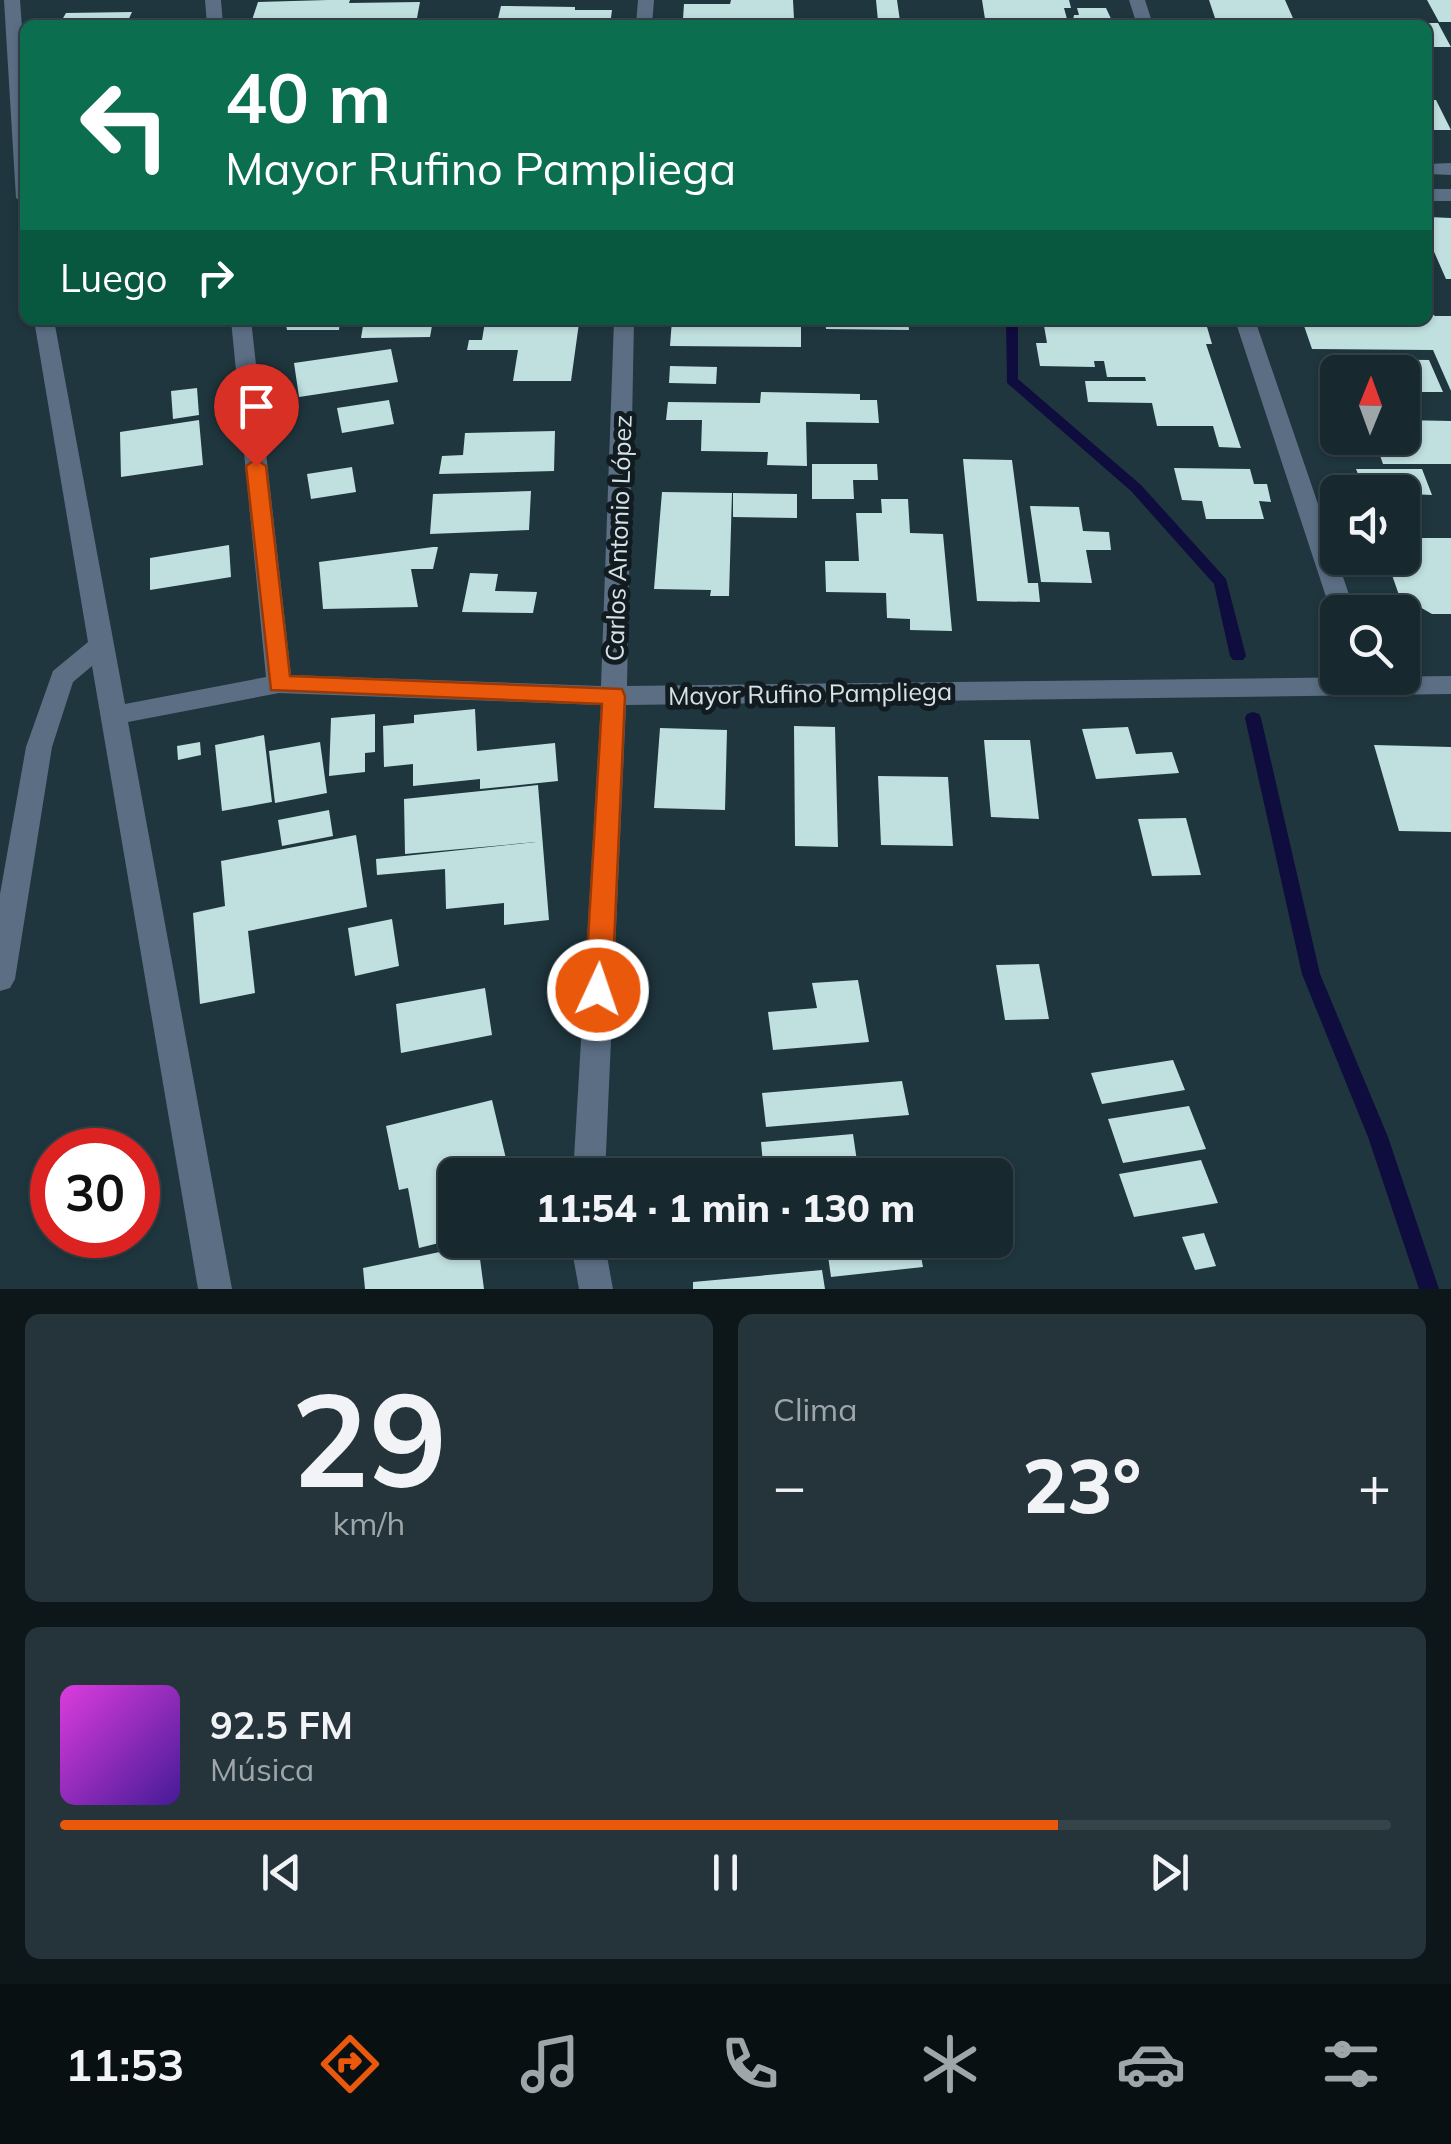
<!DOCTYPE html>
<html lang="es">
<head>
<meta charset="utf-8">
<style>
	body { margin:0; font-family:Mulish,sans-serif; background:#24343a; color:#f1f3f6; height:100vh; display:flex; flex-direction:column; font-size:38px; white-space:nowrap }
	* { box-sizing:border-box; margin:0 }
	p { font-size:32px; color:#9ea6aa }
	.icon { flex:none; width:55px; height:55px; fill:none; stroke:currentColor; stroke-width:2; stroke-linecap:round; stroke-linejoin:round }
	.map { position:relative; height:1289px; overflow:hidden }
	.details { display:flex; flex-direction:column; gap:25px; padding:25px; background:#0d1619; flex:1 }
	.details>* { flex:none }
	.guide { position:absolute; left:20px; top:20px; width:1412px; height:305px; border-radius:15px; box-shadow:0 2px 8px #0004,0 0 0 2px #36444a; background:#0b6e4f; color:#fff; overflow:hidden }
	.needle { width:65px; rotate:1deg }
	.controls { position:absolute; left:1320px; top:355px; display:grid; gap:20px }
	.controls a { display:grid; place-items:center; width:100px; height:100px; border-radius:15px; background:#17282e; box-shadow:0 2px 8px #0004,0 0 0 2px #36444a; font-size:50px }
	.speed { position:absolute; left:30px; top:1128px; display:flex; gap:20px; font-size:50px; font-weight:700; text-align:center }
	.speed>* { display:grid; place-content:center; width:130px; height:130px; border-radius:50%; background:#17282e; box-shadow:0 2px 8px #0004,0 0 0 2px #36444a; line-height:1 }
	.speed .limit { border:15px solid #d22; background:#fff; color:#111 }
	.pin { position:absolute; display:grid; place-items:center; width:85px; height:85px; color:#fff; margin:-102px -42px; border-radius:50% 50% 50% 0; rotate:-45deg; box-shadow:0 0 10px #0007 }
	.pin .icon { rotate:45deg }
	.me { position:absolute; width:110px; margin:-55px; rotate:3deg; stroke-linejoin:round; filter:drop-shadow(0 0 8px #0008) }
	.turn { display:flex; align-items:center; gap:35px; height:210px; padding:0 40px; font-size:45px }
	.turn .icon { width:130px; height:130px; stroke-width:2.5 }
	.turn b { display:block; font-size:70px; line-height:85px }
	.then { display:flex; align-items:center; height:95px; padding:0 40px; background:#0003; gap:20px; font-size:38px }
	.big { font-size:75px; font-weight:800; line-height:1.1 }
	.details .tile { flex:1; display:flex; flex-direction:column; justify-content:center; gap:15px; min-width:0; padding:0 35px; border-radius:15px; background:#24343a }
	.details .dial { align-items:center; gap:0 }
	.dial b { font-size:130px; line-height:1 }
	.song { display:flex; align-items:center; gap:30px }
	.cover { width:120px; height:120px; border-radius:15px; background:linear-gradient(135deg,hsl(300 70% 55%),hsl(260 70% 35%)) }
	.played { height:10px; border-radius:5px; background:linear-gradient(90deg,#ea580c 75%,#36444a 75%) }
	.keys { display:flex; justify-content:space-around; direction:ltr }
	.heat { display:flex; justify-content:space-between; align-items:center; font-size:55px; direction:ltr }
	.details .tiles { flex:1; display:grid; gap:25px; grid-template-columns:1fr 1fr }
	.tile:last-child { grid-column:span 2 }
	.trip { position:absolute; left:438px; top:1158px; width:575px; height:100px; border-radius:15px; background:#17282e; box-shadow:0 2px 8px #0004,0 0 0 2px #36444a; font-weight:800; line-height:100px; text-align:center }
	.menu { display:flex; height:160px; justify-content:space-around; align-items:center; background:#091012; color:#9ea6aa }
	.menu .icon { width:70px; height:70px }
	.menu .current { color:#ea580c }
	.menu b { font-size:45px; color:#f1f3f6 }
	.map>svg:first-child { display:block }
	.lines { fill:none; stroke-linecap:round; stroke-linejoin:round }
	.stream { fill:#0f0c3e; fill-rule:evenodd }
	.building { fill:#c0dfdf }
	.minor { fill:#5b6e84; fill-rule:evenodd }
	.route { fill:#ea580c; stroke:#983908; stroke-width:2.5 }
	.labels { text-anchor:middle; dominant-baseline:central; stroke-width:10; stroke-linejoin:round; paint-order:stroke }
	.street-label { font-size:25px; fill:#d5e2e8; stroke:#121c20 }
</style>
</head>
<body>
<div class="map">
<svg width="1451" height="1289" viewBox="0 0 1451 1289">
	<rect width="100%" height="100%" fill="#1f363e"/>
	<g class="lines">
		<path class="stream" d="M1006 320H1018V379L1141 485 1226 579 1246 656 1243 660H1233L1230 656 1214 584 1131 491 1007 383Z
			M1253 712 1259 714 1261 718 1320 974 1388 1137 1439 1289H1419L1368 1137 1302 974 1245 718 1247 714Z"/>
	</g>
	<path class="building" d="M328 0H350L349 3 420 2 417 18 344 19 342 25H267L268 20H252L258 2Z
		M731 0H793L794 19H683L684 4H730Z
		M876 0H897L900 21H878Z
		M982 0H1069L1071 8H1064L1067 19H985Z
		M1209 0H1285L1296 25H1223L1216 21Z
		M1427 0H1451V22H1439Z
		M501 6 575 7V10H612L610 25 497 23Z
		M1077 8H1106L1114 25H1072L1074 15H1079Z
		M132 12 126 25H59L66 13Z
		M1428 23H1438L1451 47H1428Z
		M1428 100H1436L1451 130H1428Z
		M1428 217 1451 218V279H1446L1428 238Z
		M1428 311 1435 316H1451V391L1433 350 1312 349 1302 320H1428Z
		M285 320H340L339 330H287Z
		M364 320H433L430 337 361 338Z
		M672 320H815V326H801V347L670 346Z
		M825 320H908L909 330 826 329Z
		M1043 320H1205L1212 344H1206L1241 448 1219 447 1213 426H1157L1152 403 1088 402 1085 381H1146L1145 377H1107L1104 361H1094L1095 367 1040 366 1036 343H1047Z
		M485 322 579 323 571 381H513L518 350H467L469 340H482Z
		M391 349 398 382 299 397 294 363Z
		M1347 359 1429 360 1443 392H1402V372H1352Z
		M670 366 717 367 716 384 669 383Z
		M197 388 199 415 173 419 171 391Z
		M761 392 860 394V400H877L879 423 806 422 807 466 767 465 768 452 701 451 702 420H666L668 402 760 403Z
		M389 400 394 424 342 433 337 408Z
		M199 420 203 465 121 477 120 432Z
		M1402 420 1451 421V464H1383L1374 438H1402Z
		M555 431 554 471 439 474 442 456 463 455 465 433Z
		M963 459 1012 460 1028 583H1038L1040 602 977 601Z
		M812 464H877L878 480H853L854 499H812Z
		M352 467 356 492 311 499 307 474Z
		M1174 468 1250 469 1254 484H1267L1271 502 1259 501 1264 519H1206L1202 501 1182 500Z
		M1356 469H1422L1432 495 1365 492Z
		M531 491 529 530 430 534 433 494Z
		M662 492 732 493 729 596H710L711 590 654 589Z
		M733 493 797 494V518L733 517Z
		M881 499H908L910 533 943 534 952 631 910 630V619L887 618 886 593 826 592 825 561H859L856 513H882Z
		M1030 506 1079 507 1083 531 1109 532 1111 550H1086L1092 583 1041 582Z
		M1402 538H1451V614H1432L1399 595 1386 558H1402Z
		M229 545 231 577 150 590V558Z
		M433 547H438L433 569H411L418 607 323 609 319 562Z
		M470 573 498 574 495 591 537 592 533 613 462 612Z
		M475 709 477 751 555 743 558 781 480 789V779L413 786V764L384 767 383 726 414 723V715Z
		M375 714V752L365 753V772L329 776 331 718Z
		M794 726 835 727 838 847 795 846Z
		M1128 727 1136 754 1172 752 1179 773 1096 779 1082 729Z
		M660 728 727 730 725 810 654 808Z
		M264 735 272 802 222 811 215 745Z
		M984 740H1030L1039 819 991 817Z
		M200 742 201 755 178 760 177 746Z
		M320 742 327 793 275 803 269 751Z
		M1374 745 1451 747V832L1399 831Z
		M878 776 948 777 953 846 881 845Z
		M538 785 549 920 504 925V903L446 909 445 869 377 875 376 859 536 842 405 854 404 799Z
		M329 810 333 836 282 846 278 820Z
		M1186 818 1201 875 1152 876 1138 819Z
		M356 835 367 907 248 931 255 993 200 1004 193 913 225 906 221 861Z
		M392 919 399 966 355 976 348 928Z
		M1039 964 1049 1019 1005 1020 996 965Z
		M858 980 869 1042 773 1050 768 1012 817 1008 812 983Z
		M485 988 492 1035 401 1053 396 1004Z
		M1173 1060 1185 1090 1102 1104 1091 1073Z
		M902 1081 909 1115 766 1127 762 1093Z
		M492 1100 507 1163 499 1165 501 1175H455V1239L419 1248 408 1188 399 1190 386 1126Z
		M1189 1106 1206 1149 1123 1163 1108 1119Z
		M853 1134 859 1175H764L761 1142Z
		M1201 1160 1218 1203 1134 1217 1119 1174Z
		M1204 1233 1216 1266 1195 1270 1182 1237Z
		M796 1240H918L923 1267 831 1277 828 1256 799 1259Z
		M478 1244 484 1289H365L363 1268Z
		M822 1270 825 1289H693V1282Z"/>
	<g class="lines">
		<path class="minor" d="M4 0H20L25 68V204L16 198Z
			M205 0H221L223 25H207Z
			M638 0H654L652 25H636Z
			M1129 0H1145L1153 25H1137Z
			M1451 163V175L1428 174V164Z
			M1428 189H1451V201H1428Z
			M34 320H54L125 704 266 677 231 320H251L291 675 601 686 614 320H634L627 686 1451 676V694L626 705 605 1175H573L601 705 279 693 128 722 232 1289H198L92 666 73 682 52 747 15 979 10 988 0 991V894L26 747 53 671 88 642Z
			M1235 320H1255L1355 612H1338V619L1331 612Z
			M570 1240H604L613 1289H579Z"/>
	</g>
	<path class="route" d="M256 459 266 466 290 676 622 689 625 696 612 990 608 999 598 1002 589 999 585 990 602 704 271 690 246 466Z"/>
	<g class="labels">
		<g class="street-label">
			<text transform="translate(618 538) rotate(-88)">Carlos Antonio López</text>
			<text transform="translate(810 693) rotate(-1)">Mayor Rufino Pampliega</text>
		</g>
	</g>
</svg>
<div class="controls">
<a><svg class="needle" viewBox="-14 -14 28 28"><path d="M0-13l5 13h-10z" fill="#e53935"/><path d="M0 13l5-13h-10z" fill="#9ea6aa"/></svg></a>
<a><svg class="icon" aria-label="sound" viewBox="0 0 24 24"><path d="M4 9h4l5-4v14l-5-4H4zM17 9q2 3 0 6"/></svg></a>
<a><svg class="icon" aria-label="search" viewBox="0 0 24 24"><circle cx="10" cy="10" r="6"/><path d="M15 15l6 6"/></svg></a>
</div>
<div class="speed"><div class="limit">30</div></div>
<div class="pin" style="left:256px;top:466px;background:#d93025"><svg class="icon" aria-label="arrive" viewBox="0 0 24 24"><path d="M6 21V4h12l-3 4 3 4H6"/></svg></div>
<svg class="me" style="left:598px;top:990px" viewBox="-20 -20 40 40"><circle r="17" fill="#ea580c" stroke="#fff" stroke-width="3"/><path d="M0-11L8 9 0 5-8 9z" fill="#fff"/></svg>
<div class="trip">11:54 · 1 min · 130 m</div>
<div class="guide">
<div class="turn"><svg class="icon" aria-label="left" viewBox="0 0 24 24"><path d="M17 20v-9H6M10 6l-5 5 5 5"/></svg><div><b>40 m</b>Mayor Rufino Pampliega</div></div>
<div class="then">Luego<svg class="icon" aria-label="right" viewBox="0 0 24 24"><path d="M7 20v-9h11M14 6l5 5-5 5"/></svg></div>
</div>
</div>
<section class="details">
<div class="tiles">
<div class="tile dial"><b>29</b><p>km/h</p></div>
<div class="tile"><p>Clima</p>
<div class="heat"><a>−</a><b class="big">23°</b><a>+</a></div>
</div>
<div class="tile">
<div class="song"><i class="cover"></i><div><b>92.5 FM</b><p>Música</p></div></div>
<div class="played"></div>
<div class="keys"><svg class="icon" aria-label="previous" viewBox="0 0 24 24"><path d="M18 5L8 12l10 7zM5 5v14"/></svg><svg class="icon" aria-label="pause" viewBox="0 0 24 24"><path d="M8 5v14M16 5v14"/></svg><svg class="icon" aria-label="next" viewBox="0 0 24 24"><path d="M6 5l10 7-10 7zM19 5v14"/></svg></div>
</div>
</div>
</section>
<nav class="menu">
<b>11:53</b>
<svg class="icon current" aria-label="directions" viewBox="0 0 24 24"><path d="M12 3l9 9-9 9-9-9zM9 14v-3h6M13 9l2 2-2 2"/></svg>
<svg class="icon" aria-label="music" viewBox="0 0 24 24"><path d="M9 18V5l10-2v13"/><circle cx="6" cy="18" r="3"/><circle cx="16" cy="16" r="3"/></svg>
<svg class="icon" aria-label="phone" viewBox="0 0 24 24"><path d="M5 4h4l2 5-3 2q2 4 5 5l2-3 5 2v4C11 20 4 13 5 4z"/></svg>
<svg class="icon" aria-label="climate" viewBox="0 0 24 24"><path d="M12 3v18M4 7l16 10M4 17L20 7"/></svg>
<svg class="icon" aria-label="car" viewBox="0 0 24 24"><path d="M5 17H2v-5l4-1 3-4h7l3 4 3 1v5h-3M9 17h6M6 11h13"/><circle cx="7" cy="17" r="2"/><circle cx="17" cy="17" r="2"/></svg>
<svg class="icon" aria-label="filters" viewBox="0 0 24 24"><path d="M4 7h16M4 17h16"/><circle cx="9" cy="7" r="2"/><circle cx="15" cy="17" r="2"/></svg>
</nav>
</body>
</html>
